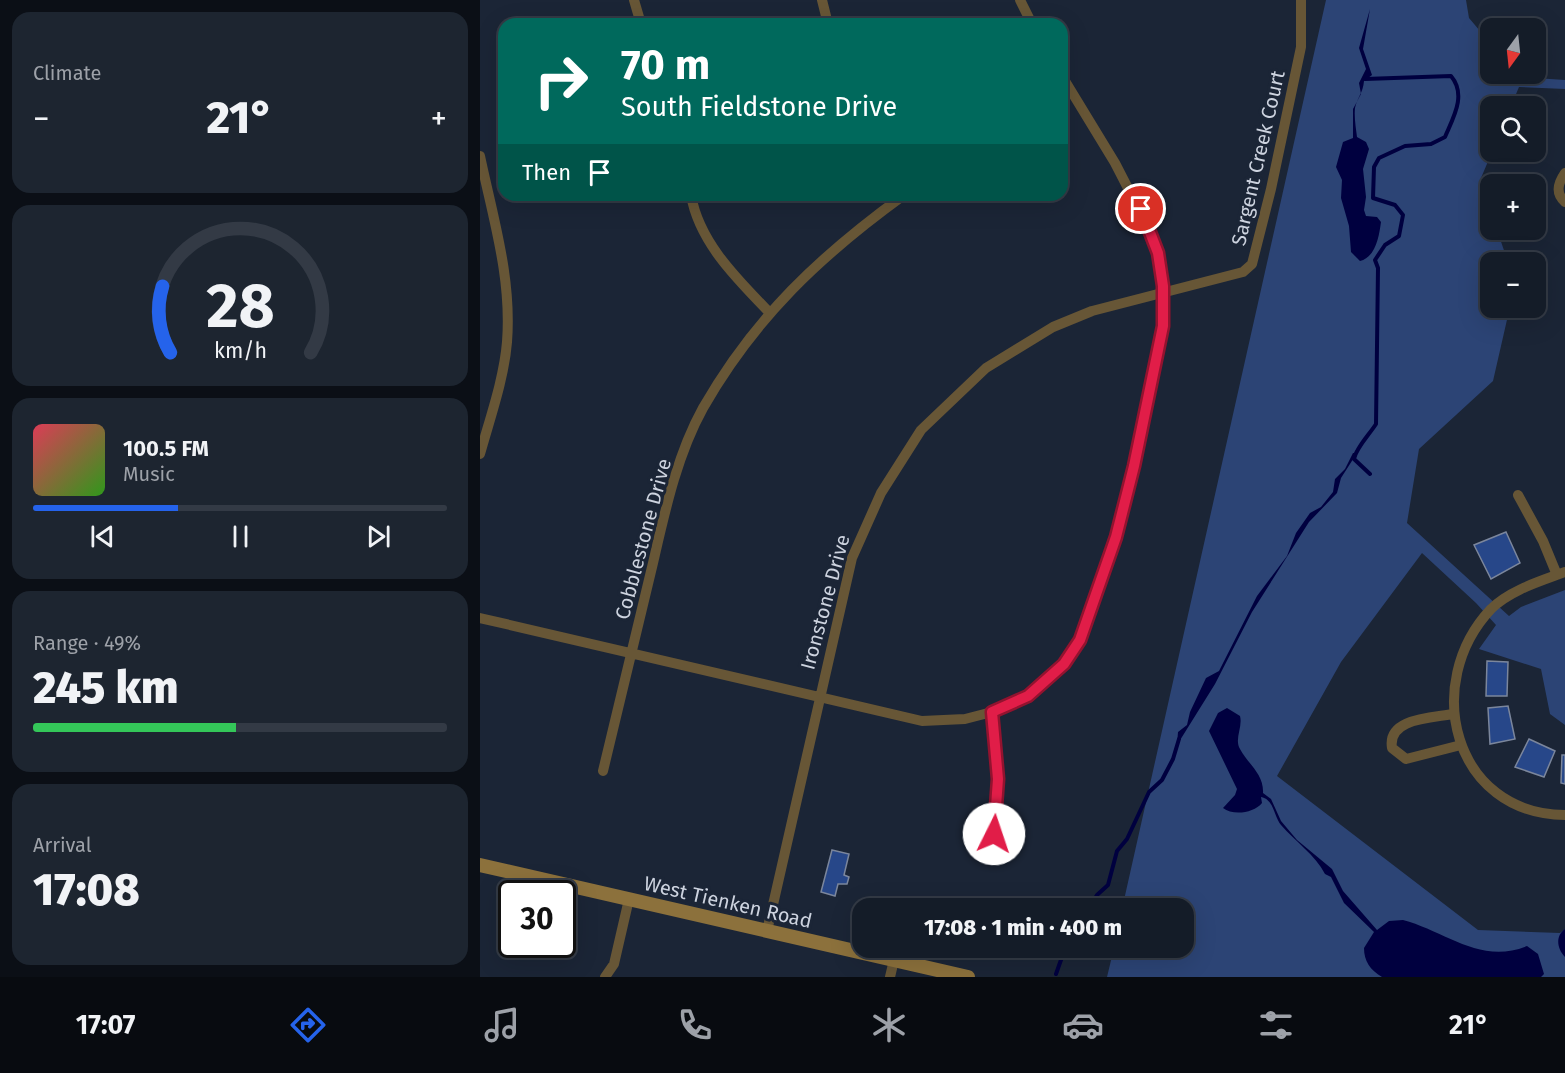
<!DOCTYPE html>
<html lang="en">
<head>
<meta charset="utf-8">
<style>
	body { margin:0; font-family:"Fira Sans",sans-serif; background:#1d2530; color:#f1f3f6; height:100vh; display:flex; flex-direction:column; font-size:22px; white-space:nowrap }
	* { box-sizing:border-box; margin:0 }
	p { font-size:20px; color:#9da1a8 }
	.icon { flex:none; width:33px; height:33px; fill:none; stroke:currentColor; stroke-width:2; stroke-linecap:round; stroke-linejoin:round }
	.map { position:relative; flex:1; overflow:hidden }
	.details { display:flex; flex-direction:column; gap:12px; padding:12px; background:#0b0f16; width:480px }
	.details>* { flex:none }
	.top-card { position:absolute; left:18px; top:18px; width:570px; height:183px; border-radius:18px; box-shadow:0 6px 24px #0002,0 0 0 2px #333a45; background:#00695c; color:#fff; overflow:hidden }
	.needle { width:39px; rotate:195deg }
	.controls { position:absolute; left:1000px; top:18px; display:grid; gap:12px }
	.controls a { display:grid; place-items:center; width:66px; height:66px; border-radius:12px; background:#141c28; box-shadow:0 6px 24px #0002,0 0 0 2px #333a45; font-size:30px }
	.speed { position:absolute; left:18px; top:880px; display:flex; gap:12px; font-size:30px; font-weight:700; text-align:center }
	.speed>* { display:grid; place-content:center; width:78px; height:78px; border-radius:50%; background:#141c28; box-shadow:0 6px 24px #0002,0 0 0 2px #333a45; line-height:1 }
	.speed .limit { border:3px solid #111; border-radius:9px; background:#fff; color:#111 }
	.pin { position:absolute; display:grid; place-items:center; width:51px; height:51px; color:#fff; margin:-26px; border:3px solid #fff; border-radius:50%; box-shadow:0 2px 6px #0007 }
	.me { position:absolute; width:66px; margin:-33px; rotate:4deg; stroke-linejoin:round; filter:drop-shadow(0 0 4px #0008) }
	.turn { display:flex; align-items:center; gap:21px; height:126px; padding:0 24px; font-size:27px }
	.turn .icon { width:78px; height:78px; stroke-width:2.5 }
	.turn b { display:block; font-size:42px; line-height:51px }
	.then { display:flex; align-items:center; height:57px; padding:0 24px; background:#0003; gap:12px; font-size:22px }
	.big { font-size:45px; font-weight:800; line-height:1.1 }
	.details .tile { flex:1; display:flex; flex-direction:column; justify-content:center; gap:9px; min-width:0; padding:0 21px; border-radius:18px; background:#1d2530 }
	.details .dial { align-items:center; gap:0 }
	.dial svg { height:156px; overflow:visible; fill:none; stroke:#333a45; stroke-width:7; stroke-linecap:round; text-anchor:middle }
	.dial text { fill:#f1f3f6; stroke:none }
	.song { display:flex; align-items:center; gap:18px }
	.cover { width:72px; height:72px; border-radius:9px; background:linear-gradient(135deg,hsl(350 70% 55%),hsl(110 70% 35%)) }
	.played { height:6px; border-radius:3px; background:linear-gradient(90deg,#2563eb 35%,#333a45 35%) }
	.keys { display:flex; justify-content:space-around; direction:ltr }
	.heat { display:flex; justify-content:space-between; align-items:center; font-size:33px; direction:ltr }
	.charge { height:9px; border-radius:4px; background:linear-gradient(90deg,#34c759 49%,#333a45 0) }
	.trip { position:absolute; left:372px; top:898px; width:342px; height:60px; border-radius:18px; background:#141c28; box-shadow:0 6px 24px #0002,0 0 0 2px #333a45; font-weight:800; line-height:60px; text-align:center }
	.menu { display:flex; height:96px; justify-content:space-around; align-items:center; background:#080b10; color:#9da1a8 }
	.menu .icon { width:42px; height:42px }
	.menu .on { color:#2563eb }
	.menu b { font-size:27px; color:#f1f3f6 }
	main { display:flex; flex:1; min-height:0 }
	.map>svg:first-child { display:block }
	.green { fill:#2c4475 }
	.water { fill:#00003f }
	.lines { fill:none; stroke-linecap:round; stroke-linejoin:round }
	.stream { stroke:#00003f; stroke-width:4 }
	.building { fill:#274789; stroke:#7b869c; stroke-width:1.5 }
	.street { stroke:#675636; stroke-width:10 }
	.secondary { stroke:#8c713c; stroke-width:14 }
	.route-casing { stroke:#92132f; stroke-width:15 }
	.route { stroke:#e11d48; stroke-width:10 }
	.labels { text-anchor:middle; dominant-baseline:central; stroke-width:6; stroke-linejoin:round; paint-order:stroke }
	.street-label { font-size:20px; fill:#cdd3df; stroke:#1b2536 }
</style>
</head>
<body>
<main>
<section class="details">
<div class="tile"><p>Climate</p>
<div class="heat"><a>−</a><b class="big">21°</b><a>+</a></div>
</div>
<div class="tile dial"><svg viewBox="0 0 100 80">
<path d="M14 69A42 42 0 1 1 86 69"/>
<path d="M14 69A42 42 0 0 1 10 35" stroke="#2563eb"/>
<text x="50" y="56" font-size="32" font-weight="700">28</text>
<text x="50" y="72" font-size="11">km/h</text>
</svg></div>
<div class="tile">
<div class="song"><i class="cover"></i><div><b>100.5 FM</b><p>Music</p></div></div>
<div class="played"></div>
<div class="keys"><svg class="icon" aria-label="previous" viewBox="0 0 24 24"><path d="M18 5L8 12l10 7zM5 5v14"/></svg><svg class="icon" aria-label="pause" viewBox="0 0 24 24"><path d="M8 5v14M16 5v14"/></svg><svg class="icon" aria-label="next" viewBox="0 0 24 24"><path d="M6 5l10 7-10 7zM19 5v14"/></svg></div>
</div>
<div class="tile"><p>Range · 49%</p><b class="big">245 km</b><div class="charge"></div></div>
<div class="tile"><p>Arrival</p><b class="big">17:08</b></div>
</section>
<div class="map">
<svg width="1085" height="977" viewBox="0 0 1085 977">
	<rect width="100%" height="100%" fill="#1b2536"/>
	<path class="green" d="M846 0H986L989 18 1011 44V74H1037L1040 77 1085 80V89L1039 87 1031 106H1011L1012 152 1001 178 1011 210V230H1017L1028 262H1011V308H1029V311L1013 381 939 449 927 523 1029 616 1041 607 1085 590V725L1070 714 1061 669 999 649 1016 625 996 603 942 553 861 662 797 776 998 930 1080 933 1085 929V977H627L634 948H704V909H642Z"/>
	<path class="water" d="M890 9 883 49 892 75 884 81C883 93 877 98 875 108 874 118 876 128 877 137L886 142 889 149 883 169 886 197 884 210 886 216 897 217 901 222C899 236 896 257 880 261L871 252 869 226 861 198 862 180 856 167 863 142 873 138V109L881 94 879 83 886 69 879 48Z
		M873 453H877L861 478 857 493 829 522 772 612 735 684 697 745 698 732 707 725 710 712 726 678 739 671 777 596 807 556 816 533 830 513 841 507 853 492 855 479 865 469Z
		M747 708 760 716C763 727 754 739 760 749 768 764 784 774 783 793L791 799 801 821 817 840 852 869 863 891 897 930 909 921 923 920C965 931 1000 965 1047 946L1058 954 1064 974 1061 977H902C890 970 884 961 884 948L894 932 864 903 851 877 845 874C835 855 815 841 801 825 794 817 794 799 781 797L782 803C774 813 753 816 743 808L755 795 757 789 729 731 738 713Z
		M1085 929V957C1077 949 1075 936 1085 929Z"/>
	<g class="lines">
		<path class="stream" d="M885 79 971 76C987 95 973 118 965 137L951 144 925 146 899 158 894 167 893 198 915 205 923 215 919 236 905 245 895 260 898 268 896 424C889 435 876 448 874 459L890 474
			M608 909 617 895 628 885 637 851 647 839 669 792 682 780 693 759 699 739
			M576 974 582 957 591 948"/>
	</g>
	<path class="building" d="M1026 532 1040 563 1011 579 994 545Z
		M1007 661 1028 662 1027 696H1006Z
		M1028 706 1035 739 1010 744 1008 708Z
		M1049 739 1075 751 1064 777 1035 767Z
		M1082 755H1085V784L1081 783Z
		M352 850 369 854 364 875 369 877 367 884H358L355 896 341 892Z"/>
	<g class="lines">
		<path class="street" d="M154 0 161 24
			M342 0 348 24
			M540 0 552 24
			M0 156C13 218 32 278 27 342 24 379 10 418 0 454
			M1085 173C1078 183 1075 193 1085 202
			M211 195C219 242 257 279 289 312
			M1038 495 1063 541 1077 575
			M1085 572C1061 581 1030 590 1011 609 941 683 973 814 1085 815
			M0 618 442 721 485 719 512 712 548 696 584 664 600 640 636 537 679 354 683 326V286L678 253 670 231 635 163 582 76
			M512 712 518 779 514 834
			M973 714C952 718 907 718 912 748L926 759 981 745
			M123 771C140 702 156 632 173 563 185 511 197 455 223 408 275 317 340 256 424 195
			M287 931 372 558 401 493 441 430 506 368 573 327 612 311 763 272 772 264 791 189 821 47V0
			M125 977 134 964 149 899
			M410 977 414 960"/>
		<path class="secondary" d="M0 865 488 977"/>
	</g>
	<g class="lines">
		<g class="route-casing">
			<path id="route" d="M514 834 518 779 512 712 548 696 584 664 600 640 636 537 654 466 683 326V286L678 253 661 209"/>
		</g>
		<use href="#route" class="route"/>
	</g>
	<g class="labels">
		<g class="street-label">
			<text transform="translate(778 158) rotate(-77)">Sargent Creek Court</text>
			<text transform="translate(163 539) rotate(-75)">Cobblestone Drive</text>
			<text transform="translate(345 602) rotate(-75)">Ironstone Drive</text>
			<text transform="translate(248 902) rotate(13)">West Tienken Road</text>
		</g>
	</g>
</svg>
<div class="controls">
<a><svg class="needle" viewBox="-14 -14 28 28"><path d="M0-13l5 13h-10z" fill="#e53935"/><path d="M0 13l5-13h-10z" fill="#9da1a8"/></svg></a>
<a><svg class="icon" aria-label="search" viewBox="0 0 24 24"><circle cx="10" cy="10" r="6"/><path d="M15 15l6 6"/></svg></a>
<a>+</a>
<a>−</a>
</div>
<div class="speed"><div class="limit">30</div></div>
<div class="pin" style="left:661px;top:209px;background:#d93025"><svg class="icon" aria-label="arrive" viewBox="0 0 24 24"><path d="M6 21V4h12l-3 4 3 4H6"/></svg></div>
<svg class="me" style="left:514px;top:834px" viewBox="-20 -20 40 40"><circle r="19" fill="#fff"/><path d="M0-13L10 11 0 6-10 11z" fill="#e11d48"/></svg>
<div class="trip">17:08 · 1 min · 400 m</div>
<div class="top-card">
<div class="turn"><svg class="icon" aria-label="right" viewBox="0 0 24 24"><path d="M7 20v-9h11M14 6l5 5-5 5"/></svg><div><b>70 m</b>South Fieldstone Drive</div></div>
<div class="then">Then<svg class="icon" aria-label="arrive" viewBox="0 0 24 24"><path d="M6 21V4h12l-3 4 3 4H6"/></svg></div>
</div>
</div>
</main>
<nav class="menu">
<b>17:07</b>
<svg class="icon on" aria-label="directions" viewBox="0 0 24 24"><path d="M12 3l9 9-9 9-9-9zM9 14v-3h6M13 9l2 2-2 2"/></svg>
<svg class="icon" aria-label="music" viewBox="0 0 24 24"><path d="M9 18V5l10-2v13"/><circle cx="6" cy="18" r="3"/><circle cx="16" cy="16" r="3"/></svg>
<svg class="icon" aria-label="phone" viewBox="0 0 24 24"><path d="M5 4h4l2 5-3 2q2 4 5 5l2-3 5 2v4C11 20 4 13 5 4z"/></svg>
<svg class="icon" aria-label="climate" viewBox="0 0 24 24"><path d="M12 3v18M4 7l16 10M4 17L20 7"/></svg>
<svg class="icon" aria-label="car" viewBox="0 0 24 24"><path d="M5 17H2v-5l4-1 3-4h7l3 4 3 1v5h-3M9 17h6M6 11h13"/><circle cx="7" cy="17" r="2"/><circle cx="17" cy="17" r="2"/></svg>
<svg class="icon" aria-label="filters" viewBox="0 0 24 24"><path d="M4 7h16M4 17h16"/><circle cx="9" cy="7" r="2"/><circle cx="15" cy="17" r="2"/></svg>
<b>21°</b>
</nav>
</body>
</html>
